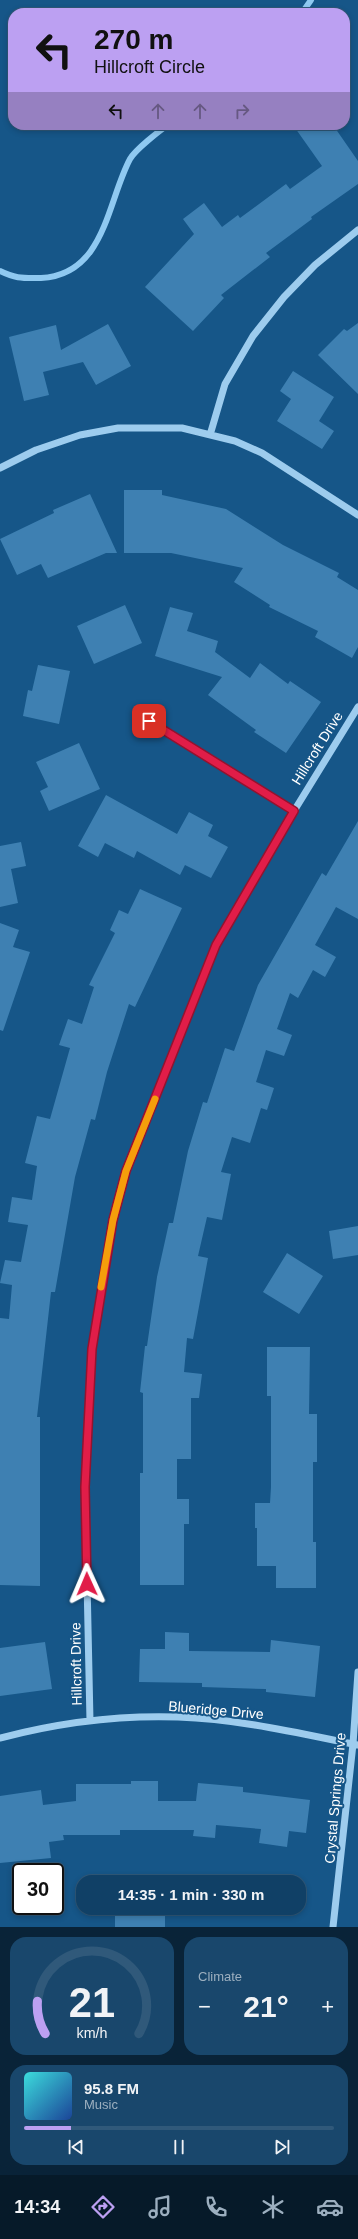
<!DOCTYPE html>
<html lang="en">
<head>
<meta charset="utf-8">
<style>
	body { margin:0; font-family:Arial,sans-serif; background:#19476c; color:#f1f3f6; height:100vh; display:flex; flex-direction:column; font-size:15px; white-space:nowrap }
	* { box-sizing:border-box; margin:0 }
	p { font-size:13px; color:#9cafbf }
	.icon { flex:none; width:22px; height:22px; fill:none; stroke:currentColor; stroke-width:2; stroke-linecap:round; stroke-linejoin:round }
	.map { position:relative; height:1927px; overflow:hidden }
	.drawer { display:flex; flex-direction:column; gap:10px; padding:10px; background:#092338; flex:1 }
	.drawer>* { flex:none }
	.guide { position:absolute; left:8px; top:8px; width:342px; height:122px; border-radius:16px; box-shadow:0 2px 6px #0003,0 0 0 1px #30597a; background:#bca0f2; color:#111; overflow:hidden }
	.speed { position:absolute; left:12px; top:1863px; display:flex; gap:8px; font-size:20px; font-weight:700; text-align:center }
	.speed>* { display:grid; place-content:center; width:52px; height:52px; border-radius:50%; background:#104066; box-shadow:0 2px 6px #0003,0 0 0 1px #30597a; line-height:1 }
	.speed .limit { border:2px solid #111; border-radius:6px; background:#fff; color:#111 }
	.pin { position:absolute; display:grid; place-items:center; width:34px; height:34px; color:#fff; margin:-17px; border-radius:8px; box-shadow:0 2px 6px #0006 }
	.me { position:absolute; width:44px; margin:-22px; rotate:359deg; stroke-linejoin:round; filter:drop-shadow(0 0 3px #0008) }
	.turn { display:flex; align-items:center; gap:14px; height:84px; padding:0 20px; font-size:18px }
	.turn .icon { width:52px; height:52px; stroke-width:2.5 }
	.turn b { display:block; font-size:28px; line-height:34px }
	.lanes { display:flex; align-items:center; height:38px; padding:0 20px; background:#0003; justify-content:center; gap:20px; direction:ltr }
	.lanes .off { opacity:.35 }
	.big { font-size:30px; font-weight:800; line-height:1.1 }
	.drawer .card { flex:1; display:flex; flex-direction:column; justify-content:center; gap:6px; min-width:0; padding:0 14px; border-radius:16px; background:#19476c }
	.drawer .dial { align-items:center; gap:0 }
	.dial svg { height:104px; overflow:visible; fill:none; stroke:#30597a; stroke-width:7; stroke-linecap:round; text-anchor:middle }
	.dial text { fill:#f1f3f6; stroke:none }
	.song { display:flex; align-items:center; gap:12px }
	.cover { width:48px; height:48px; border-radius:6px; background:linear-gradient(135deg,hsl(180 70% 55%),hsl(220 70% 35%)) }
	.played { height:4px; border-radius:2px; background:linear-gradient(90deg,#bca0f2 15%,#30597a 15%) }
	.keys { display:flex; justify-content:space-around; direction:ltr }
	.heat { display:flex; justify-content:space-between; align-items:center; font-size:22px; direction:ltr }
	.drawer .tiles { flex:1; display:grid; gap:10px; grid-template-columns:1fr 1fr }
	.card:last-child { grid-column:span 2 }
	.trip { position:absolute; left:76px; top:1875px; width:230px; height:40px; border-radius:16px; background:#104066; box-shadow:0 2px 6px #0003,0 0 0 1px #30597a; font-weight:800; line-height:40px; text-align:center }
	.tabs { display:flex; height:64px; justify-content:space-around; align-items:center; background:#061a29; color:#9cafbf }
	.tabs .icon { width:28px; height:28px }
	.tabs .active { color:#bca0f2 }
	.tabs b { font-size:18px; color:#f1f3f6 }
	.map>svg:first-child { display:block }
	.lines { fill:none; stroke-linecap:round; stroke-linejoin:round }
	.stream { stroke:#8fc9f1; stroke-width:6 }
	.building { fill:#3e80b2 }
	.minor { stroke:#9dccee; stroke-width:7 }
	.route-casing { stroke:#92132f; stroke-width:10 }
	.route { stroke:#e11d48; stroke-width:7 }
	.slow { stroke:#f59e0b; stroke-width:7 }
	.labels { text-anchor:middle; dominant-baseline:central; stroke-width:4; stroke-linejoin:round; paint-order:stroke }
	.street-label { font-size:14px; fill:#fff; stroke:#165688 }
</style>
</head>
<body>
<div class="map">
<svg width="358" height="1927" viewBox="0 0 358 1927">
	<rect width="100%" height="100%" fill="#165688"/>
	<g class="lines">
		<path class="stream" d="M302 13 311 0
			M0 271C16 279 23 278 41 278 105 275 107 202 130 159 135 150 159 131 168 125"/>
	</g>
	<path class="building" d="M293 125H333L358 161V184L311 217 312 219 266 253 270 257 221 295 224 298 193 331 145 287 194 234 183 219 204 203 222 227 238 215 240 218 286 184 290 189 322 166Z
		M358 323V394L318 355 344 329 347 331Z
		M108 324 131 366 96 385 83 362 43 372 49 395 24 401 9 337 56 325 61 350Z
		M293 371 334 397 319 421 334 431 322 449 277 421 291 399 280 391Z
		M124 490H162V495L226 509 283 545 339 573 337 577 358 590V647L352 658 315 637 318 631 269 607 270 605 234 582 243 568 171 553H124Z
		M90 494 117 553H106L48 578 41 564 17 575 0 539 54 513 53 510Z
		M125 605 142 643 94 664 77 626Z
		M170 607 193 613 187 631 218 641 215 652 250 678 260 663 288 684 290 681 321 702 286 753 254 732 256 730 208 695 222 677 155 656Z
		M38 665 70 671 59 724 23 716 28 690 32 691Z
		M79 743 100 789 49 811 40 791 48 787 36 762Z
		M106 795 177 834 189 812 213 825 208 836 228 847 211 878 185 865 180 875 137 851 134 858 105 843 98 857 78 846Z
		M358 821V919L336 907 315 945 336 957 325 977 313 970 298 998 290 993 277 1029 292 1035 284 1056 266 1050 256 1082 274 1088 267 1110 261 1108 250 1143 232 1137 221 1172 231 1174 222 1220 207 1217 198 1256 208 1258 193 1339 187 1338 184 1372 202 1374 199 1398H191V1459H177V1499H189V1524H184V1585H140V1473H143V1393L140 1392 145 1346H147L157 1277 169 1223H173L188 1151 203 1102 207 1103 225 1048 234 1051 258 985 322 873 326 876Z
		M21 842 26 866 11 869 18 903 0 907V846Z
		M140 889 182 908 135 1007 129 1004 107 1072 95 1120 91 1119 75 1177 55 1292H51L37 1417H40V1586L0 1585V1318L9 1319 12 1285 0 1283 5 1260 21 1262 28 1225 8 1222 12 1197 32 1200 37 1166 25 1163 37 1116 50 1119 70 1048 59 1045 68 1019 82 1024 94 987 89 985 115 933 110 930 119 910 128 914Z
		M0 923 19 930 13 947 30 952 3 1031 0 1030Z
		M358 1226V1255L333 1259 329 1231Z
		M287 1253 323 1276 299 1314 263 1292Z
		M267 1347H310L309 1414H317V1462H313V1542H316V1588H276V1566H257V1528H255V1503H270L271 1487V1396H267Z
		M165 1632 189 1633V1651L270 1652 271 1640 320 1646 315 1697 266 1692V1689L202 1687V1683L139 1682 140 1649H165Z
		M45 1642 52 1689 0 1696V1648Z
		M131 1781H158V1801H196L198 1783 243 1787V1792L310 1800 306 1833 289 1831 287 1847 259 1843 261 1829 216 1825 215 1838 193 1836 194 1830H120V1835H63L64 1840 49 1842 51 1858 0 1863V1796L41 1790 43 1805 76 1801V1784H131Z
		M115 1909H165V1927H115Z"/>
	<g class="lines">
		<path class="minor" d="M210 435 225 384 253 336 284 297 315 265 358 230
			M0 468 36 450 80 435 118 428H182L235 441 262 453 358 515
			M149 721 294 811
			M90 1721 85 1487 89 1402 92 1349 113 1220 126 1171 216 945 294 811 358 707
			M0 1738C57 1723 119 1715 178 1717 239 1719 298 1733 358 1745
			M333 1927 353 1744 358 1672"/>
	</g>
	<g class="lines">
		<g class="route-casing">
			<path id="route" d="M87 1584 85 1487 92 1349 113 1220 126 1171 216 945 294 811 149 721"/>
		</g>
		<use href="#route" class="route"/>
		<path class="slow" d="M101 1287 113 1220 126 1171 155 1099"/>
	</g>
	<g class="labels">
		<g class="street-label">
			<text transform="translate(317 748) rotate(-58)">Hillcroft Drive</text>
			<text transform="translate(76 1664) rotate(-91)">Hillcroft Drive</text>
			<text transform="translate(216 1710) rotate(5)">Blueridge Drive</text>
			<text transform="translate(335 1798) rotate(-85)">Crystal Springs Drive</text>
		</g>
	</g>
</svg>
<div class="speed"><div class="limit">30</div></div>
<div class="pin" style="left:149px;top:721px;background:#d93025"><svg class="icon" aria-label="arrive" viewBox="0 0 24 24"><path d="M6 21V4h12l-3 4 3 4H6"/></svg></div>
<svg class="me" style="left:87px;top:1584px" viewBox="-20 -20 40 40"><path d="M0-17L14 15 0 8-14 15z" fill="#e11d48" stroke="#fff" stroke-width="4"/></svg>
<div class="trip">14:35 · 1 min · 330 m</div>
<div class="guide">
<div class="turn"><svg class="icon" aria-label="left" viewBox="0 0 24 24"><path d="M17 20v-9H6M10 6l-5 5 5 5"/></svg><div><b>270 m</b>Hillcroft Circle</div></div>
<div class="lanes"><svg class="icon" aria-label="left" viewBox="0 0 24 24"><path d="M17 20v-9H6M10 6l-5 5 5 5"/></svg><svg class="icon off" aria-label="ahead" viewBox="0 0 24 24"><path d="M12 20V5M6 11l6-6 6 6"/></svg><svg class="icon off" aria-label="ahead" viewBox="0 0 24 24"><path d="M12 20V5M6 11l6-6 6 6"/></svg><svg class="icon off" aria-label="right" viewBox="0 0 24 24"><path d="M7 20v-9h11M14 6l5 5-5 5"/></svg></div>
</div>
</div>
<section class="drawer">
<div class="tiles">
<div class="card dial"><svg viewBox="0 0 100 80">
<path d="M14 69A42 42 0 1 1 86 69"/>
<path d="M14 69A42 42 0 0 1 8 44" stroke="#bca0f2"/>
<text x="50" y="56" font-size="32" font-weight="700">21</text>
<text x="50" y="72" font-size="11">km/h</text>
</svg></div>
<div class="card"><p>Climate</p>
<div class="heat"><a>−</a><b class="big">21°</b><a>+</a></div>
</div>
<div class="card">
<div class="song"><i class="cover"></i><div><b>95.8 FM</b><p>Music</p></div></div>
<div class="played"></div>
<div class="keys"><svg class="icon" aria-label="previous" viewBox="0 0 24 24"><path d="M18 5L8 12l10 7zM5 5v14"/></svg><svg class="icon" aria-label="pause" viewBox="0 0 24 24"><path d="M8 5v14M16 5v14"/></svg><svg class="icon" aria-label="next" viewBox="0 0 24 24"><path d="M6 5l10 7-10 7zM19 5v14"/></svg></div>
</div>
</div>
</section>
<nav class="tabs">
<b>14:34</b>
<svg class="icon active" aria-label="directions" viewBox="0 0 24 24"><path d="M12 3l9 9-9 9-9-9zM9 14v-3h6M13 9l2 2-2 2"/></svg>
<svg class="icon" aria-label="music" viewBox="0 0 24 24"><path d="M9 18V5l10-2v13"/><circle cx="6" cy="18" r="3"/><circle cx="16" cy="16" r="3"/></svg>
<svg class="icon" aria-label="phone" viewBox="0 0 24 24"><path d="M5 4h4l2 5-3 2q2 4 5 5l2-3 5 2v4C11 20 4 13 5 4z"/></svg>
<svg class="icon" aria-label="climate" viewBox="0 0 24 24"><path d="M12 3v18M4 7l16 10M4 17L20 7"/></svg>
<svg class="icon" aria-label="car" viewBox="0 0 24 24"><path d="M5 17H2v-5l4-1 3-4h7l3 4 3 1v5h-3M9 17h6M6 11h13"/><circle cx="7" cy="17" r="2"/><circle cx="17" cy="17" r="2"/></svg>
</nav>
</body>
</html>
